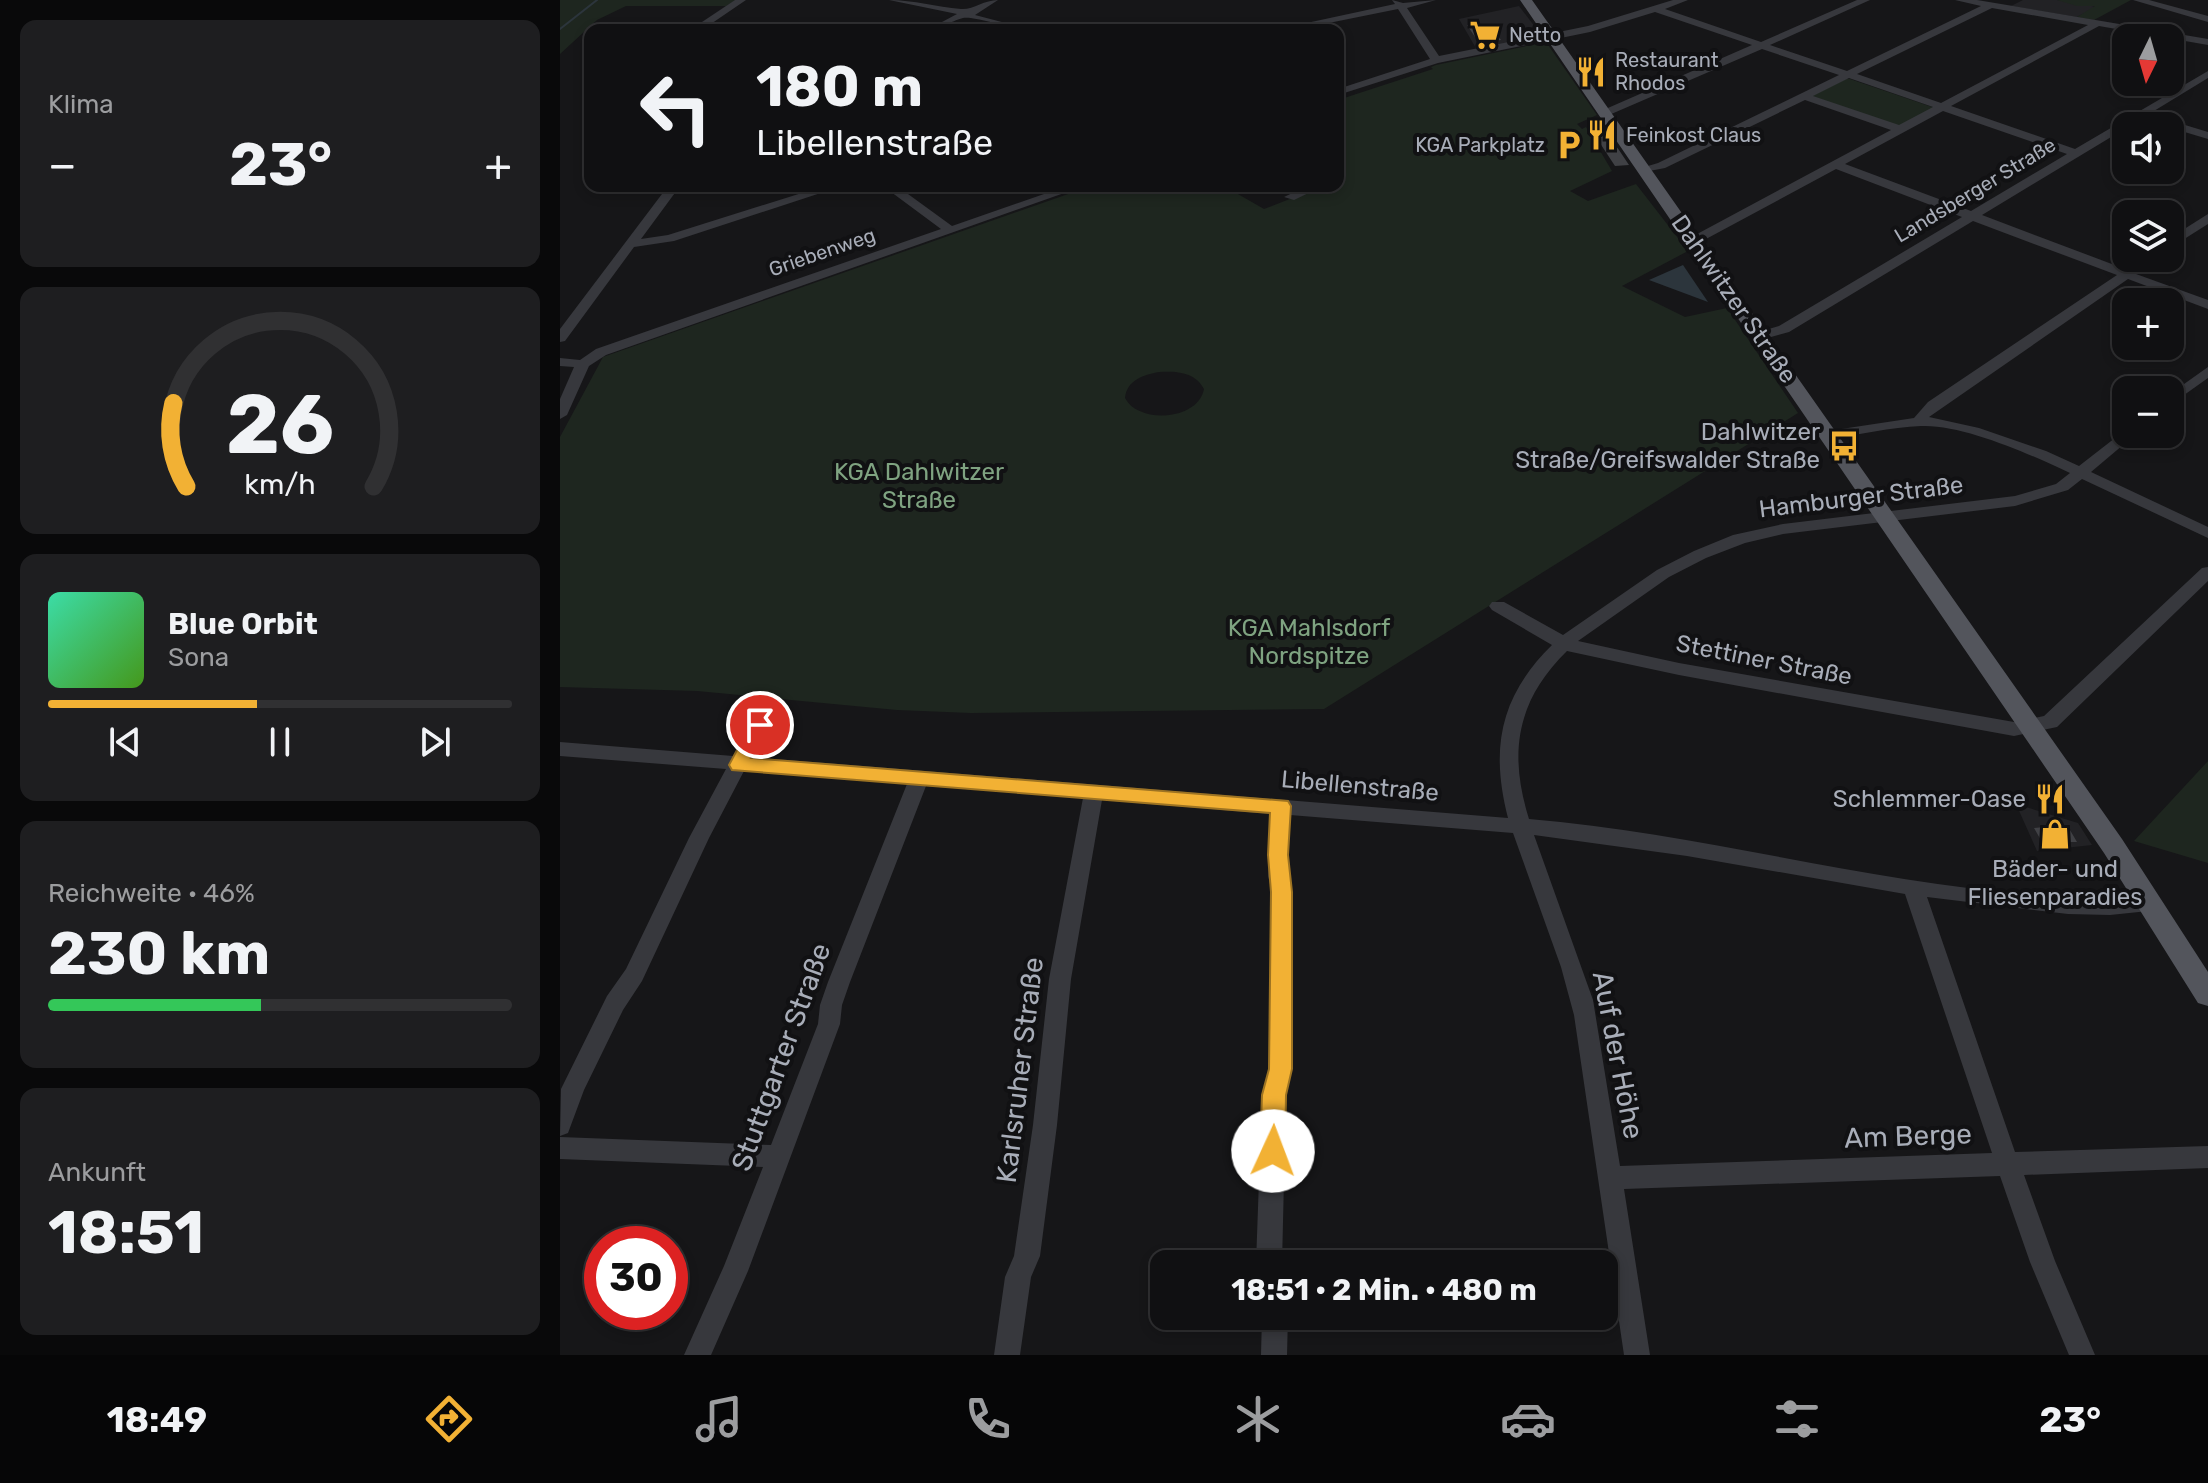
<!DOCTYPE html>
<html lang="de">
<head>
<meta charset="utf-8">
<style>
	body { margin:0; font-family:Rubik,sans-serif; background:#1e1e20; color:#f1f3f6; height:100vh; display:flex; flex-direction:column; font-size:30px; white-space:nowrap }
	* { box-sizing:border-box; margin:0 }
	p { font-size:26px; color:#9c9d9f }
	.icon { flex:none; width:44px; height:44px; fill:none; stroke:currentColor; stroke-width:2; stroke-linecap:round; stroke-linejoin:round }
	.map { position:relative; flex:1; overflow:hidden }
	.drawer { display:flex; flex-direction:column; gap:20px; padding:20px; background:#09090a; width:560px }
	.drawer>* { flex:none }
	.top-card { position:absolute; left:24px; top:24px; width:760px; height:168px; border-radius:16px; box-shadow:0 4px 12px #0003,0 0 0 2px #303032; background:#101012; color:#f1f3f6; overflow:hidden }
	.needle { width:52px; rotate:185deg }
	.tools { position:absolute; left:1552px; top:24px; display:grid; gap:16px }
	.tools a { display:grid; place-items:center; width:72px; height:72px; border-radius:16px; background:#101012; box-shadow:0 4px 12px #0003,0 0 0 2px #303032; font-size:40px }
	.speed { position:absolute; left:24px; top:1226px; display:flex; gap:16px; font-size:40px; font-weight:700; text-align:center }
	.speed>* { display:grid; place-content:center; width:104px; height:104px; border-radius:50%; background:#101012; box-shadow:0 4px 12px #0003,0 0 0 2px #303032; line-height:1 }
	.speed .limit { border:12px solid #d22; background:#fff; color:#111 }
	.pin { position:absolute; display:grid; place-items:center; width:68px; height:68px; color:#fff; margin:-34px; border:4px solid #fff; border-radius:50%; box-shadow:0 2px 8px #0007 }
	.me { position:absolute; width:88px; margin:-44px; rotate:2deg; stroke-linejoin:round; filter:drop-shadow(0 0 6px #0008) }
	.turn { display:flex; align-items:center; gap:28px; height:168px; padding:0 40px; font-size:36px }
	.turn .icon { width:104px; height:104px; stroke-width:2.5 }
	.turn b { display:block; font-size:56px; line-height:68px }
	.big { font-size:60px; font-weight:700; line-height:1.1 }
	.drawer .widget { flex:1; display:flex; flex-direction:column; justify-content:center; gap:12px; min-width:0; padding:0 28px; border-radius:16px; background:#1e1e20 }
	.drawer .dial { align-items:center; gap:0 }
	.dial svg { height:208px; overflow:visible; fill:none; stroke:#303032; stroke-width:7; stroke-linecap:round; text-anchor:middle }
	.dial text { fill:#f1f3f6; stroke:none }
	.song { display:flex; align-items:center; gap:24px }
	.cover { width:96px; height:96px; border-radius:12px; background:linear-gradient(135deg,hsl(160 70% 55%),hsl(100 70% 35%)) }
	.played { height:8px; border-radius:4px; background:linear-gradient(90deg,#f2b134 45%,#303032 45%) }
	.keys { display:flex; justify-content:space-around; direction:ltr }
	.heat { display:flex; justify-content:space-between; align-items:center; font-size:44px; direction:ltr }
	.charge { height:12px; border-radius:6px; background:linear-gradient(90deg,#34c759 46%,#303032 0) }
	.trip { position:absolute; left:590px; top:1250px; width:468px; height:80px; border-radius:16px; background:#101012; box-shadow:0 4px 12px #0003,0 0 0 2px #303032; font-weight:700; line-height:80px; text-align:center }
	.dock { display:flex; height:128px; justify-content:space-around; align-items:center; background:#060607; color:#9c9d9f }
	.dock .icon { width:56px; height:56px }
	.dock .current { color:#f2b134 }
	.dock b { font-size:36px; color:#f1f3f6 }
	main { display:flex; flex:1; min-height:0 }
	.map>svg:first-child { display:block }
	.built { fill:#222225 }
	.green { fill:#1e261f; fill-rule:evenodd }
	.water { fill:#2c353c }
	.lines { fill:none; stroke-linecap:round; stroke-linejoin:round }
	.stream { stroke:#2c353c; stroke-width:2 }
	.building { fill:#404145 }
	.minor { fill:#37383d; fill-rule:evenodd }
	.major { fill:#53555c; fill-rule:evenodd }
	.route { fill:#f2b134; stroke:#9d7322; stroke-width:2 }
	.labels { text-anchor:middle; dominant-baseline:central; stroke-width:8; stroke-linejoin:round; paint-order:stroke }
	.far-poi-label { font-size:20px; fill:#a8adb8; stroke:#111113; text-anchor:start }
	.far-street-label { font-size:20px; fill:#a8adb8; stroke:#111113 }
	.street-label { font-size:24px; fill:#a8adb8; stroke:#111113 }
	.poi-label { font-size:24px; fill:#a8adb8; stroke:#111113; text-anchor:end }
	.park-label { font-size:24px; fill:#7fa381; stroke:#111113 }
	.near-street-label { font-size:28px; fill:#a8adb8; stroke:#111113 }
</style>
</head>
<body>
<main>
<section class="drawer">
<div class="widget"><p>Klima</p>
<div class="heat"><a>−</a><b class="big">23°</b><a>+</a></div>
</div>
<div class="widget dial"><svg viewBox="0 0 100 80">
<path d="M14 69A42 42 0 1 1 86 69"/>
<path d="M14 69A42 42 0 0 1 9 37" stroke="#f2b134"/>
<text x="50" y="56" font-size="32" font-weight="700">26</text>
<text x="50" y="72" font-size="11">km/h</text>
</svg></div>
<div class="widget">
<div class="song"><i class="cover"></i><div><b>Blue Orbit</b><p>Sona</p></div></div>
<div class="played"></div>
<div class="keys"><svg class="icon" aria-label="previous" viewBox="0 0 24 24"><path d="M18 5L8 12l10 7zM5 5v14"/></svg><svg class="icon" aria-label="pause" viewBox="0 0 24 24"><path d="M8 5v14M16 5v14"/></svg><svg class="icon" aria-label="next" viewBox="0 0 24 24"><path d="M6 5l10 7-10 7zM19 5v14"/></svg></div>
</div>
<div class="widget"><p>Reichweite · 46%</p><b class="big">230 km</b><div class="charge"></div></div>
<div class="widget"><p>Ankunft</p><b class="big">18:51</b></div>
</section>
<div class="map">
<svg width="1648" height="1355" viewBox="0 0 1648 1355">
	<rect width="100%" height="100%" fill="#161618"/>
	<path class="built" d="M1463 0H1497L1537 7 1517 17 1451 6Z
		M959 6 982 36 917 50 899 19Z
		M1456 804 1518 823 1532 845 1477 851Z"/>
	<path class="green" d="M0 0H176L166 6H66L37 20 0 54Z
		M1497 0H1571L1534 20 1517 17 1535 6H1517Z
		M986 42 1037 115 1017 124 1022 129 1026 127 1052 171 1010 191 1028 201 1076 184 1128 251 1062 286 1125 317 1167 308 1238 413 764 709 411 713 337 710 137 691 0 687V437L43 357 531 186H664L704 209 763 186H778V100L873 69 871 67 876 65ZM599 372C617 371 635 372 644 389 638 421 578 424 565 398 567 380 583 375 599 372Z
		M1286 79H1290L1375 108 1340 127 1252 96Z
		M1648 761V863L1574 841Z"/>
	<path class="water" d="M1123 265 1148 302 1089 280Z"/>
	<g class="lines">
		<path class="stream" d="M0 29 37 0"/>
	</g>
	<path class="building" d="M919 24 931 26 941 40 919 43 907 25Z
		M1043 130 1059 150 1069 165 1055 166 1032 131Z
		M1507 825 1517 842H1482L1474 828Z"/>
	<g class="lines">
		<path class="minor" d="M175 0H186L142 30H130Z
			M329 0C354 0 376 7 401 9 413 10 424 0 438 0L415 15 472 30C453 30 416 16 403 18 389 21 384 30 367 30L397 14Z
			M832 0 843 3 876 0 847 8 879 56 1028 26 1113 0H1128L1105 9 1201 42 1297 0H1310L1210 45 1287 71 1421 6 1395 0H1417L1648 39V45L1539 26 1391 106 1515 149 1648 71V78L1589 114 1648 132V139L1581 119 1422 215 1565 269 1583 258H1597L1576 274 1648 300V309L1568 279 1369 417 1419 428 1486 451 1519 466 1564 431 1566 434H1576L1531 472 1648 527V538L1522 479 1508 490 1455 506 1223 534 1185 543 1146 558 1109 577 1018 641 1119 663 1454 722 1484 716 1642 568 1648 567V581L1497 727 1454 736 1119 675 1007 651C957 700 948 752 969 819 1177 836 1381 907 1591 896L1598 898 1601 904 1598 910 1550 915 1508 914 1367 897 1455 1152 1648 1146V1168L1464 1175 1495 1261 1535 1355H1509L1470 1262 1440 1176 1064 1189 1090 1355H1064L1014 1015 1001 967 953 833 730 815 728 876 732 892 731 1069 726 1095 722 1264H696L702 1095 709 1069 712 892 708 876 711 814 542 800 511 979 497 1125 480 1256 471 1277 460 1355H434L445 1277 454 1256 473 1125 489 979 523 798 366 786 290 982 282 1005 280 1024 188 1271 151 1355H124L164 1266 203 1167 0 1159V1137L211 1145 258 1024 260 1005 268 982 347 784 184 771 149 838 82 981 63 1010 24 1090 8 1133 0 1136 1 1089 47 996 66 969 129 838 166 769 0 756V742L173 756 207 694 213 693 222 699 191 757 948 818C930 748 940 696 992 645L932 610 929 606 932 602H944L1003 635 1097 570 1134 551 1173 535 1223 524 1455 496 1496 484 1510 473C1472 455 1403 424 1361 426 1331 427 1298 435 1268 439L1261 435 1268 431 1354 418 1368 402 1557 275 1413 221 1229 332 1200 340 1195 339V333L1219 326 1402 217 1276 169 1146 239 1127 240V234L1139 233 1331 130 1245 100 1105 168 1084 172 1078 169 1098 163 1279 75 1202 49 1049 115H1041V111L1192 45 1095 12 1030 32 878 63 778 95V89L870 59 838 9 734 30H714L835 4ZM1432 8 1528 25 1381 103 1297 74ZM1289 78 1373 107 1339 125 1253 96ZM1383 111 1507 154 1411 211 1285 164ZM974 835 1127 856 1345 894 1432 1153 1060 1166 1033 1000Z
			M1573 0H1589L1648 16V22Z
			M108 186H120L81 239 108 235 264 186H282L114 241 74 247 5 341 0 342V329Z
			M323 186H337L392 226 507 186H524L46 355 29 366 7 415 0 419V399L14 367 0 366V358L20 360 36 349 381 229Z
			M747 186H763L734 200 724 197Z
			M1648 214V224L1610 248V238Z
			M1648 367V378L1610 405V394Z
			M702 1316H728L727 1355H701Z"/>
		<path class="major" d="M960 0H972L1562 839 1648 972V1006L1638 1003 1544 853Z"/>
	</g>
	<path class="route" d="M200 718 209 725 191 758 728 801 731 806 728 855 732 892V1069L726 1095 725 1151 721 1159 713 1163 704 1159 700 1151 702 1095 709 1069 711 892 708 855 710 813 172 770 169 765 193 720Z"/>
	<defs>
		<g id="supermarket-bare" transform="scale(2.4)"><path d="M-6-5.5h2.5l.6 2H6L4.5 2H-2.5L-4.4-4H-6ZM-1.5 3.2a1.3 1.3 0 1 0 .1 0ZM3 3.2a1.3 1.3 0 1 0 .1 0Z" fill="#f2b134" stroke="#111113" stroke-width="2.5" paint-order="stroke"/></g>
		<g id="restaurant-bare" transform="scale(2.4)"><path d="M-5-6h1v4h1v-4h1v4h1v-4h1v5L-1.5 .5V6h-2V.5L-5-1ZM5-6V6H3V1.5H1.5Q1.5-4 5-6Z" fill="#f2b134" stroke="#111113" stroke-width="2.5" paint-order="stroke"/></g>
		<g id="parking-bare" transform="scale(2.4)"><path d="M-3.5-5.5H1a3.5 3.5 0 0 1 0 7H-1V5.5H-3.5ZM-1-3.4V-.6H.8a1.4 1.4 0 0 0 0-2.8Z" fill="#f2b134" stroke="#111113" stroke-width="2.5" paint-order="stroke"/></g>
		<g id="bus-bare" transform="scale(2.4)"><path d="M-5-6H5V4H4V6H2V4H-2V6H-4V4H-5ZM-3.5-4V0h7V-4ZM-3.5 1.2v1.5H-2V1.2ZM2 1.2v1.5H3.5V1.2Z" fill="#f2b134" stroke="#111113" stroke-width="2.5" paint-order="stroke"/></g>
		<g id="shop-bare" transform="scale(2.4)"><path d="M-5-2.5h2.3a2.7 3.5 0 0 1 5.4 0H5L5.5 6h-11ZM-1.5-2.5h3a1.5 2.3 0 0 0-3 0Z" fill="#f2b134" stroke="#111113" stroke-width="2.5" paint-order="stroke"/></g>
	</defs>
	<g fill-rule="evenodd">
		<use href="#supermarket-bare" x="925" y="35"/>
		<use href="#restaurant-bare" x="1031" y="72"/>
		<use href="#restaurant-bare" x="1042" y="135"/>
		<use href="#parking-bare" x="1009" y="145"/>
		<use href="#bus-bare" x="1284" y="446"/>
		<use href="#restaurant-bare" x="1490" y="799"/>
		<use href="#shop-bare" x="1495" y="834"/>
	</g>
	<g class="labels">
		<g class="far-poi-label">
			<text x="949" y="35">Netto</text>
			<text x="1055" y="60">Restaurant<tspan x="1055" dy="23">Rhodos</tspan></text>
			<text x="1066" y="135">Feinkost Claus</text>
			<text x="985" y="145" text-anchor="end">KGA Parkplatz</text>
		</g>
		<g class="far-street-label">
			<text transform="translate(1415 190) rotate(-31)">Landsberger Straße</text>
			<text transform="translate(262 252) rotate(-19)">Griebenweg</text>
		</g>
		<g class="street-label">
			<text transform="translate(1174 299) rotate(55)">Dahlwitzer Straße</text>
			<text transform="translate(1301 497) rotate(-7)">Hamburger Straße</text>
			<text transform="translate(1204 660) rotate(11)">Stettiner Straße</text>
			<text transform="translate(800 786) rotate(5)">Libellenstraße</text>
		</g>
		<g class="poi-label">
			<text x="1260" y="432">Dahlwitzer<tspan x="1260" dy="28">Straße/Greifswalder Straße</tspan></text>
			<text x="1466" y="799">Schlemmer-Oase</text>
			<text x="1495" y="869" text-anchor="middle">Bäder- und<tspan x="1495" dy="28">Fliesenparadies</tspan></text>
		</g>
		<g class="park-label">
			<text x="359" y="472">KGA Dahlwitzer<tspan x="359" dy="28">Straße</tspan></text>
			<text x="749" y="628">KGA Mahlsdorf<tspan x="749" dy="28">Nordspitze</tspan></text>
		</g>
		<g class="near-street-label">
			<text transform="translate(1058 1055) rotate(79)">Auf der Höhe</text>
			<text transform="translate(221 1057) rotate(-70)">Stuttgarter Straße</text>
			<text transform="translate(460 1070) rotate(-83)">Karlsruher Straße</text>
			<text transform="translate(1348 1136) rotate(-2)">Am Berge</text>
		</g>
	</g>
</svg>
<div class="tools">
<a><svg class="needle" viewBox="-14 -14 28 28"><path d="M0-13l5 13h-10z" fill="#e53935"/><path d="M0 13l5-13h-10z" fill="#9c9d9f"/></svg></a>
<a><svg class="icon" aria-label="sound" viewBox="0 0 24 24"><path d="M4 9h4l5-4v14l-5-4H4zM17 9q2 3 0 6"/></svg></a>
<a><svg class="icon" aria-label="layers" viewBox="0 0 24 24"><path d="M12 4l9 5-9 5-9-5zM3 14l9 5 9-5"/></svg></a>
<a>+</a>
<a>−</a>
</div>
<div class="speed"><div class="limit">30</div></div>
<div class="pin" style="left:200px;top:725px;background:#d93025"><svg class="icon" aria-label="arrive" viewBox="0 0 24 24"><path d="M6 21V4h12l-3 4 3 4H6"/></svg></div>
<svg class="me" style="left:713px;top:1151px" viewBox="-20 -20 40 40"><circle r="19" fill="#fff"/><path d="M0-13L10 11 0 6-10 11z" fill="#f2b134"/></svg>
<div class="trip">18:51 · 2 Min. · 480 m</div>
<div class="top-card">
<div class="turn"><svg class="icon" aria-label="left" viewBox="0 0 24 24"><path d="M17 20v-9H6M10 6l-5 5 5 5"/></svg><div><b>180 m</b>Libellenstraße</div></div>
</div>
</div>
</main>
<nav class="dock">
<b>18:49</b>
<svg class="icon current" aria-label="directions" viewBox="0 0 24 24"><path d="M12 3l9 9-9 9-9-9zM9 14v-3h6M13 9l2 2-2 2"/></svg>
<svg class="icon" aria-label="music" viewBox="0 0 24 24"><path d="M9 18V5l10-2v13"/><circle cx="6" cy="18" r="3"/><circle cx="16" cy="16" r="3"/></svg>
<svg class="icon" aria-label="phone" viewBox="0 0 24 24"><path d="M5 4h4l2 5-3 2q2 4 5 5l2-3 5 2v4C11 20 4 13 5 4z"/></svg>
<svg class="icon" aria-label="climate" viewBox="0 0 24 24"><path d="M12 3v18M4 7l16 10M4 17L20 7"/></svg>
<svg class="icon" aria-label="car" viewBox="0 0 24 24"><path d="M5 17H2v-5l4-1 3-4h7l3 4 3 1v5h-3M9 17h6M6 11h13"/><circle cx="7" cy="17" r="2"/><circle cx="17" cy="17" r="2"/></svg>
<svg class="icon" aria-label="filters" viewBox="0 0 24 24"><path d="M4 7h16M4 17h16"/><circle cx="9" cy="7" r="2"/><circle cx="15" cy="17" r="2"/></svg>
<b>23°</b>
</nav>
</body>
</html>
